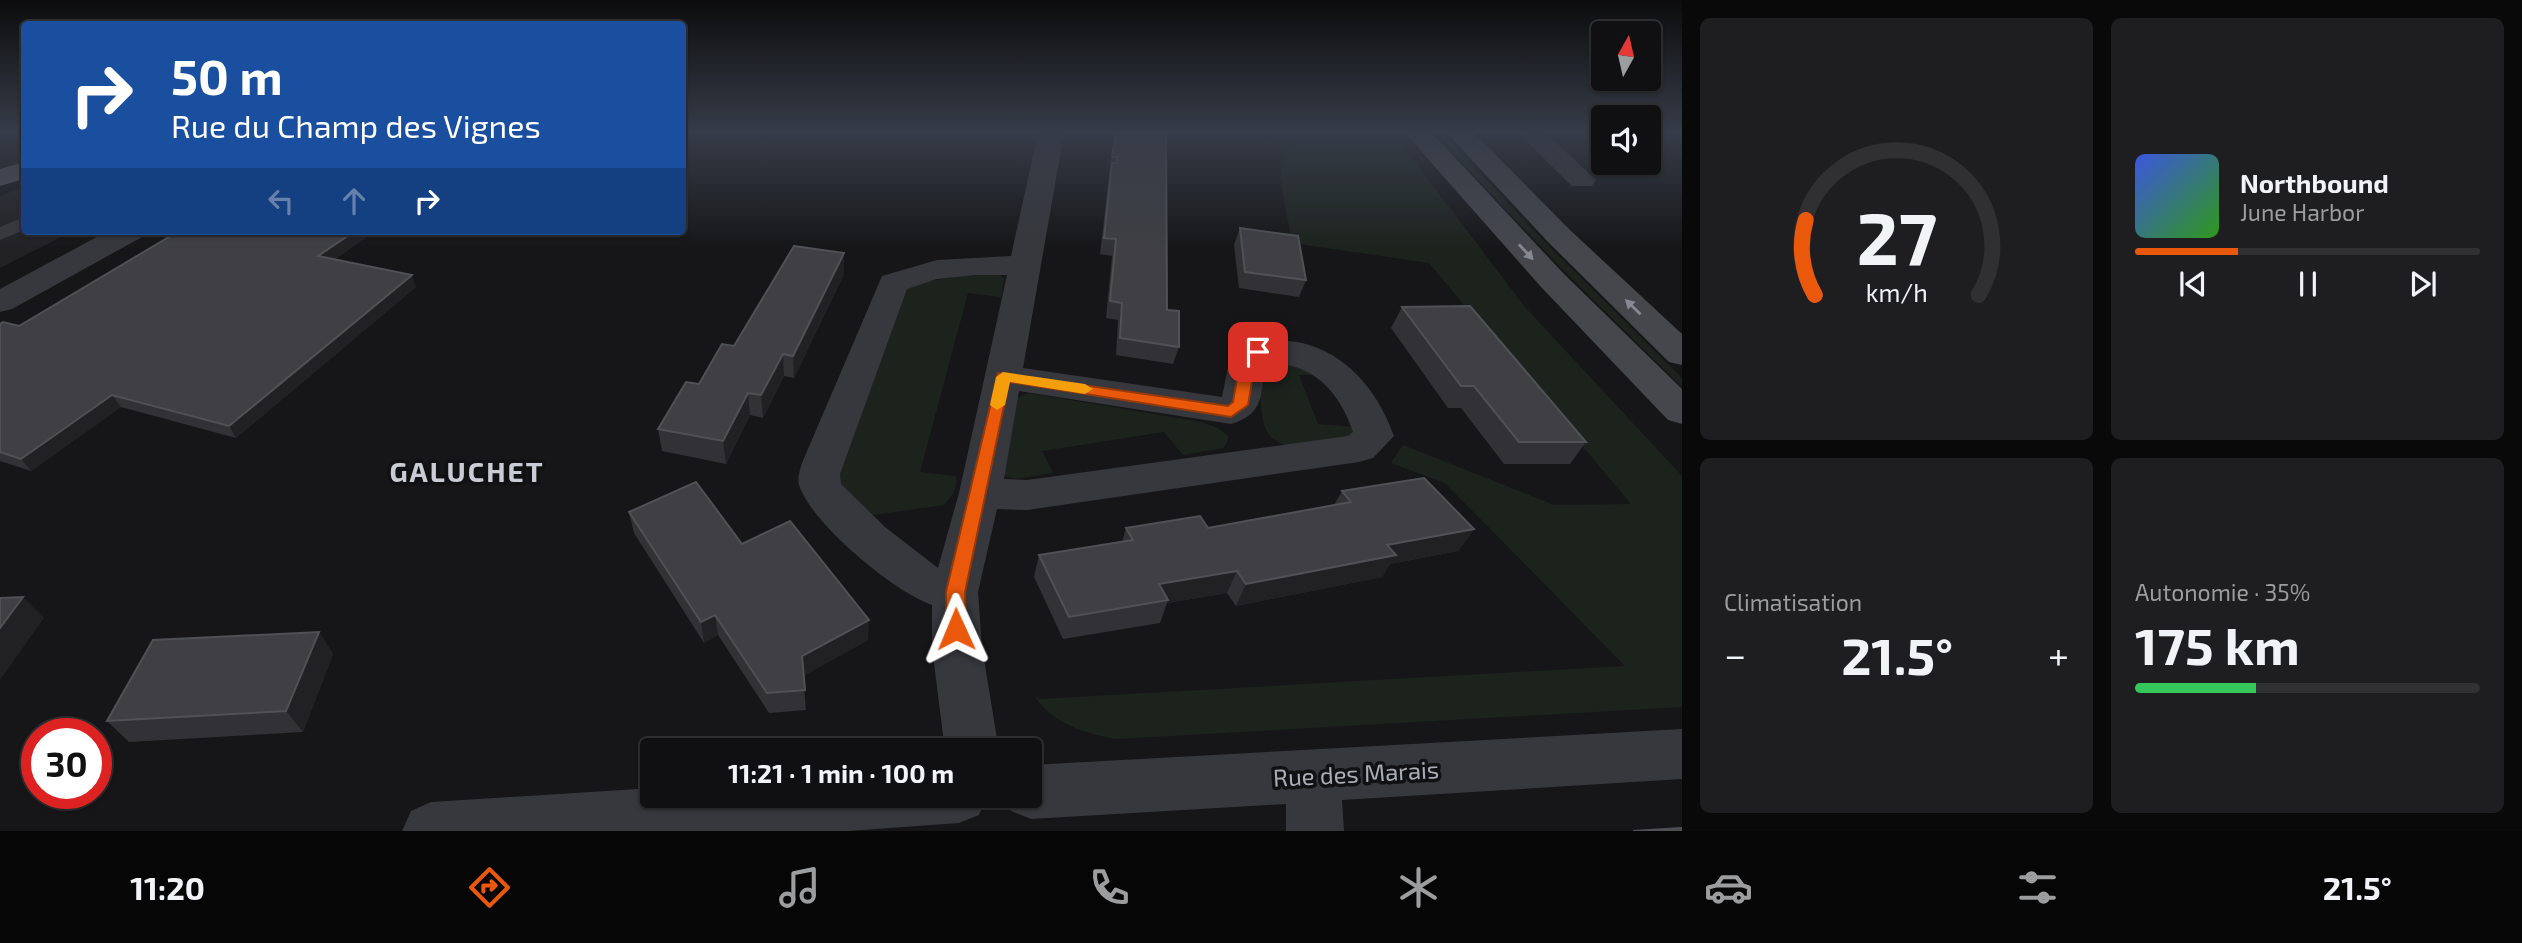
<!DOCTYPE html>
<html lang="fr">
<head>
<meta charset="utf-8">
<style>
	body { margin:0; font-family:"Exo 2",sans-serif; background:#1e1e20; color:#f1f3f6; height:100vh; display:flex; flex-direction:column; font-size:26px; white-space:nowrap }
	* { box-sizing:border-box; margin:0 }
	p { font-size:23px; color:#9c9d9f }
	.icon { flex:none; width:38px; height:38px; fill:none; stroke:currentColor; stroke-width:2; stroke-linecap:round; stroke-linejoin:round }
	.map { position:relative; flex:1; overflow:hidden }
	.drawer { display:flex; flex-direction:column; gap:18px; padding:18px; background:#09090a; width:840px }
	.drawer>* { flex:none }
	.banner { position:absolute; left:21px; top:21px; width:665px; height:214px; border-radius:7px; box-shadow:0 2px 5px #0004,0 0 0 2px #303032; background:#1a4fa0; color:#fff; overflow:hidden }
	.needle { width:46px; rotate:8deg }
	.tools { position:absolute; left:1591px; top:21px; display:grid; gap:14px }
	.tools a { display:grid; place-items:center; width:70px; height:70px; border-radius:7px; background:#101012; box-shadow:0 2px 5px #0004,0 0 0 2px #303032; font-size:35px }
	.speed { position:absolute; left:21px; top:718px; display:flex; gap:14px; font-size:35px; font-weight:700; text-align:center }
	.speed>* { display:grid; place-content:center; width:91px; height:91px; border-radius:50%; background:#101012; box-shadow:0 2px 5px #0004,0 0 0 2px #303032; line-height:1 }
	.speed .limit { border:10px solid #d22; background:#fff; color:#111 }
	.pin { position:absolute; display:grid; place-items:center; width:60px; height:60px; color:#fff; margin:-30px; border-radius:14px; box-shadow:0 4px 10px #0006 }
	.me { position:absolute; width:77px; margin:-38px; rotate:359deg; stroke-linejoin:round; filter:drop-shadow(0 0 5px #0008) }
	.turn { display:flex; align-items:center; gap:24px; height:147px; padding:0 35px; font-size:32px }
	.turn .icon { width:91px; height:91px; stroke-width:2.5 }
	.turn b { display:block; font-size:49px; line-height:60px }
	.lanes { display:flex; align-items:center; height:66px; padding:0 35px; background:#0003; justify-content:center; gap:35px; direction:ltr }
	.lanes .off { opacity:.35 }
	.big { font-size:52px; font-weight:700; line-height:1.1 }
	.drawer .card { flex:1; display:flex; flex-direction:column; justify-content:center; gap:10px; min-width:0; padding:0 24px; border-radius:10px; background:#1e1e20 }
	.drawer .dial { align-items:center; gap:0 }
	.dial svg { height:182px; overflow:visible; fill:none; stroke:#303032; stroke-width:7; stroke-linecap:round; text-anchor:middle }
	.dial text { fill:#f1f3f6; stroke:none }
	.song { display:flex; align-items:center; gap:21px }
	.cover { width:84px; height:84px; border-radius:10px; background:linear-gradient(135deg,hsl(230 70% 55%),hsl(110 70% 35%)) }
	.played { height:7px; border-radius:4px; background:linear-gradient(90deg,#ea580c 30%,#303032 30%) }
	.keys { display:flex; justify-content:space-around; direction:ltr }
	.heat { display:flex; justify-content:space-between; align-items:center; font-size:38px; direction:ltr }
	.charge { height:10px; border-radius:5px; background:linear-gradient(90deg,#34c759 35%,#303032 0) }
	.drawer .tiles { flex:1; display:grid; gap:18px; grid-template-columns:repeat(2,1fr) }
	.trip { position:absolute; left:640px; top:738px; width:402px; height:70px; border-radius:7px; background:#101012; box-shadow:0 2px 5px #0004,0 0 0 2px #303032; font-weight:700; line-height:70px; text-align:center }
	.menu { display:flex; height:112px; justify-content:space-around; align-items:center; background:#060607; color:#9c9d9f }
	.menu .icon { width:49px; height:49px }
	.menu .on { color:#ea580c }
	.menu b { font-size:32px; color:#f1f3f6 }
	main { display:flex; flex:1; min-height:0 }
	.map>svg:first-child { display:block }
	.built { fill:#222225 }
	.green { fill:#1c231d }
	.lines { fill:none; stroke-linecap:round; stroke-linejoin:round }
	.service { fill:#37383d; fill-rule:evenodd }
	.minor { fill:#37383d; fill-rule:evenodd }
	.secondary { fill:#45474d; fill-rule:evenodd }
	.primary { fill:#53555c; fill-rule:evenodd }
	.wall { fill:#323236 }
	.shaded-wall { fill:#212124 }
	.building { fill:#3f3f44; stroke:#4f5156; stroke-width:2 }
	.oneway { fill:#858993 }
	.route { fill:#ea580c; stroke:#983908; stroke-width:2 }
	.slow { fill:#f59e0b }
	.labels { text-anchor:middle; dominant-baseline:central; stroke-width:7; stroke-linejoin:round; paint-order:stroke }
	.near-street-label { font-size:24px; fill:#a8adb8; stroke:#111113 }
	.district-label { font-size:28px; font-weight:bold; letter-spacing:2px; fill:#c9ccd4; stroke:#111113 }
</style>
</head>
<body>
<main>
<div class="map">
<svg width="1682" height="831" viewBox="0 0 1682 831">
	<rect width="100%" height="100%" fill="#161618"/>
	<path class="built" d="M24 187V231H73L0 268V196Z"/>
	<path class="green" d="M1326 133H1393L1525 307 1682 476V707L1116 739C1087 734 1050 723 1035 696L1040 699 1625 666 1445 483 1391 463 1403 445 1554 505 1631 504 1429 263 1292 243 1280 178 1285 152Z
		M1434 133H1442L1534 231 1682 378V387L1560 267Z
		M985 272 1001 275 1004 279 1001 297 968 293 920 472 956 476C958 489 952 496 944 505L866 516 837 491 832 465 903 291 918 283Z
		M1281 358 1325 375H1299L1318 424 1355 427 1358 435C1333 440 1274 462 1264 424 1259 405 1260 383 1259 363Z
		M1028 393 1202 422 1218 428 1228 436 1227 443 1223 448 1183 455 1164 432 1042 451 1053 473 1016 479 1001 475 1014 399Z"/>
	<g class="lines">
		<path class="service" d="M24 217V230L0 240V227Z"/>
		<path class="minor" d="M1038 133H1064L1023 368 1222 397 1229 362 1239 347C1313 323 1370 368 1394 436L1373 458 1359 462 1027 510 997 509 978 592 982 647 999 751H945L932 647V605C894 592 811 523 799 485 797 478 800 470 802 463L882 276 937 260 1011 256ZM975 275H1007L959 493 938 568 885 527 841 484 840 474 907 289 937 279ZM1265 363C1311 361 1339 390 1353 432L1348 436 1027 480 1004 479 1019 391 1231 424C1265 414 1261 393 1265 363Z
			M1518 133H1546L1596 180 1592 186H1572Z
			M108 231H146L142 237 12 309 0 312V289Z
			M1682 729V779L1342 800 1344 831H1286V804L1031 819 1011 811 1005 796H1031V765Z
			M653 788V796H987L979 815 959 823 848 831H402L411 811 431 802Z"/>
		<path class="secondary" d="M1405 133H1432L1564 274 1682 389V424L1668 420 1542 288Z
			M1447 133H1474L1570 230 1682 334V365L1669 362 1548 242Z"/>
		<path class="primary" d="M24 162V179L0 186V169Z"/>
	</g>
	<path class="wall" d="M1114 133H1166L1167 310 1179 347 1173 364 1116 355 1118 320 1106 318 1112 256 1100 254Z
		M1240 228 1306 280 1299 297 1239 288 1234 245Z
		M179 231H375L335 259 416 287 236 438 121 407 31 471 0 461V324L19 326Z
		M844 274 794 378 784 376 763 418 750 415 726 464 662 451 658 429 734 346Z
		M1402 307 1586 442 1570 464H1504L1461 408H1448L1391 328Z
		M1342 491 1474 529 1458 551 1390 564 1382 577 1236 606 1227 593 1167 603 1160 623 1063 639 1034 577 1039 555 1122 542 1126 528H1208L1334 505Z
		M629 512 742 544 868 640 803 676 806 710 769 713 718 635 704 643 634 533Z
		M319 632 333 654 303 732 129 742 107 721Z"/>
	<path class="shaded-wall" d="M355 231H375L323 267 318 256Z
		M844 253V274L794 378 793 356Z
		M412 275 416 287 236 438 229 426Z
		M783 354 784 376 763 418 761 395Z
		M748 393 750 415 726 464 723 441Z
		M112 395 121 407 31 471 21 459Z
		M1474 529 1458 551 1390 564 1382 577 1236 606 1246 584 1387 545Z
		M1237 571 1227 593 1167 603 1168 600 1159 584Z
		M23 597 44 618 0 680V628Z
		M715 615 718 635 704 643 701 622Z
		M869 620 868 640 803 676 802 656Z
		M319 632 333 654 303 732 286 711Z"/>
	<path class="building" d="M1116 133H1166L1167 310 1179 311V347L1120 338 1122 303 1110 301 1116 239 1104 238 1112 163H1117V157H1112Z
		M1240 228 1298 236 1306 280 1245 272Z
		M179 231H355L318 256 412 275 229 426 112 395 21 459 0 452V324L3 322 19 326Z
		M794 246 844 253 793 356 783 354 761 395 748 393 723 441 658 429 686 382 699 384 722 344 734 346Z
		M1470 306 1586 442H1519L1474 386H1461L1402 307Z
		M1424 478 1474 529 1387 545 1396 555 1246 584 1237 571 1159 584 1168 600 1069 617 1039 555 1133 540 1126 528 1200 516 1208 528 1351 502 1342 491Z
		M696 482 742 544 790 521 869 620 802 656 805 690 767 693 715 615 701 622 629 512Z
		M23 597 0 628V598Z
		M319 632 286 711 107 721 153 640Z
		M1682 828V831H1633Z"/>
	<defs><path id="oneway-solid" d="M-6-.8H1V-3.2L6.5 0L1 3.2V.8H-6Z" transform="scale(1.75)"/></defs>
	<g class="oneway">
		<use href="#oneway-solid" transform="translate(1526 252) rotate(47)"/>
		<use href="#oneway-solid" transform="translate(1633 307) rotate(-136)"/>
	</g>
	<linearGradient id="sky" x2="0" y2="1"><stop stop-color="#0c0c0d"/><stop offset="0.53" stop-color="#363c48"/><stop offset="1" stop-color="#363c48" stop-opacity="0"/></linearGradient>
	<rect width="1682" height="249" fill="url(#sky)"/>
	<path class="route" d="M1258 348 1266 352 1255 364 1248 405 1231 417 1009 382 965 592 966 629 963 635 956 638 949 635 946 629V592L998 373 1228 406 1233 402 1240 362Z"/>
	<path class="slow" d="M1003 372 1085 384 1093 389 1085 394 1010 382 1005 405 997 410 990 405 996 377Z"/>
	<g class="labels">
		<g class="near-street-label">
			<text transform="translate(1356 773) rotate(-3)">Rue des Marais</text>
		</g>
		<g class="district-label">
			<text x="467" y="471">GALUCHET</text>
		</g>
	</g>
</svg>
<div class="tools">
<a><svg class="needle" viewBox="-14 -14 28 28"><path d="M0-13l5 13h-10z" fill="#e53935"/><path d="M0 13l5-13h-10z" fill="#9c9d9f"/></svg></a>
<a><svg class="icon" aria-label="sound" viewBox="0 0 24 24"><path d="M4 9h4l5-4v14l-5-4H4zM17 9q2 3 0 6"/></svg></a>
</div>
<div class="speed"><div class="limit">30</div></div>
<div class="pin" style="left:1258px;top:352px;background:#d93025"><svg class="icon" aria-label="arrive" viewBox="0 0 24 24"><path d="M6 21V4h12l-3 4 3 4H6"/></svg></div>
<svg class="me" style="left:956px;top:629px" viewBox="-20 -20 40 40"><path d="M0-17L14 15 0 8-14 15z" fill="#ea580c" stroke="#fff" stroke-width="4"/></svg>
<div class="trip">11:21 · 1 min · 100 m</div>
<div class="banner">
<div class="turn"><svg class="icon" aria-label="right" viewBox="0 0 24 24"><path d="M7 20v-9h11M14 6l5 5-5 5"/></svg><div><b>50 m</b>Rue du Champ des Vignes</div></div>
<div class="lanes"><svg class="icon off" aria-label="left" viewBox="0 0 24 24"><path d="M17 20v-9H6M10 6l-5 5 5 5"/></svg><svg class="icon off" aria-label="ahead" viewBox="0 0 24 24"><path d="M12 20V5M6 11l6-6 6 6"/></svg><svg class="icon" aria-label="right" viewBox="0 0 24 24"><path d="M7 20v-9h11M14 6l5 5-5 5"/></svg></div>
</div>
</div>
<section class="drawer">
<div class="tiles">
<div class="card dial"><svg viewBox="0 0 100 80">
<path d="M14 69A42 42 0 1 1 86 69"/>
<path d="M14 69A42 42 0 0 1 10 36" stroke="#ea580c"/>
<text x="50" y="56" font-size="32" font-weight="700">27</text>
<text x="50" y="72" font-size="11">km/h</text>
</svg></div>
<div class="card">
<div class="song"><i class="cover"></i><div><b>Northbound</b><p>June Harbor</p></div></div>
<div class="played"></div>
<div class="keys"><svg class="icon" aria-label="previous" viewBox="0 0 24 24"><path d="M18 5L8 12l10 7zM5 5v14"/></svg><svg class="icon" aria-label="pause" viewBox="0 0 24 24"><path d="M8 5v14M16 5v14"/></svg><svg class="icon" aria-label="next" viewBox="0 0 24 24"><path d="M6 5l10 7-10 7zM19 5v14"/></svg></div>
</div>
<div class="card"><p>Climatisation</p>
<div class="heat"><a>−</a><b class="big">21.5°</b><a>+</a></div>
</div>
<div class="card"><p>Autonomie · 35%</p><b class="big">175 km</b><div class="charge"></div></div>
</div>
</section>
</main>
<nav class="menu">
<b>11:20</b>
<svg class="icon on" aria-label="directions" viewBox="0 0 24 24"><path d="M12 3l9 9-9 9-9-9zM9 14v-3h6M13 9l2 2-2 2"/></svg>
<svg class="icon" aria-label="music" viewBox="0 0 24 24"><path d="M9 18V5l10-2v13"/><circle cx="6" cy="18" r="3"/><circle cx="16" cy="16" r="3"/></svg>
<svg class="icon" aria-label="phone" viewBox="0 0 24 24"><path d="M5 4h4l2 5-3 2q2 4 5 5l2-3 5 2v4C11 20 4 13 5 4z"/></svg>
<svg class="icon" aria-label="climate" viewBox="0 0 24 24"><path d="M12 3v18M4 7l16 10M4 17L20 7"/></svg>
<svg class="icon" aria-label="car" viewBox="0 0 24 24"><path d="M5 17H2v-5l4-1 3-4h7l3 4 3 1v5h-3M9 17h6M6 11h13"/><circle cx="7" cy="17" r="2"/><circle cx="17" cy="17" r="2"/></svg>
<svg class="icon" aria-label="filters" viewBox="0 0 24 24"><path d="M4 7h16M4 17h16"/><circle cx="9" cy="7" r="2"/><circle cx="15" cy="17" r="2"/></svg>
<b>21.5°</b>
</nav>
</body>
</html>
